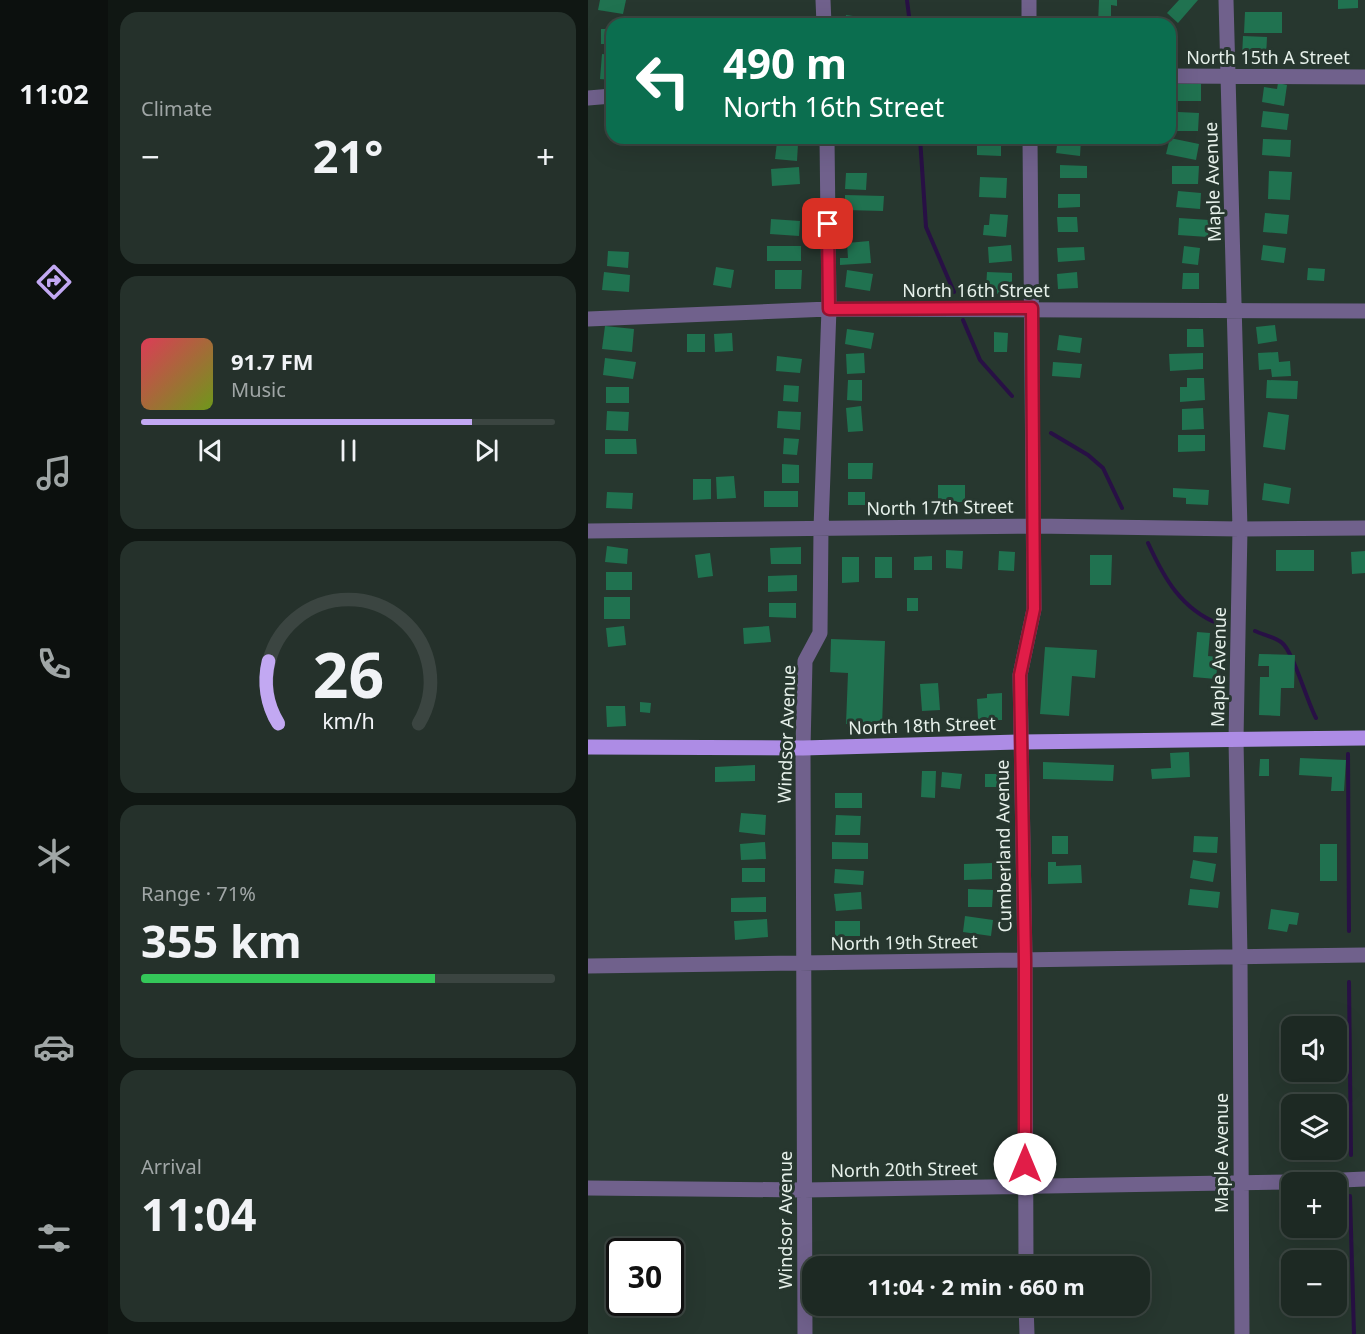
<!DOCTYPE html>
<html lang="en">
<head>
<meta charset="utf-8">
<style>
	body { margin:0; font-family:"Noto Sans",sans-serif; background:#25312b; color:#f1f3f6; height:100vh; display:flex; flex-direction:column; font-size:22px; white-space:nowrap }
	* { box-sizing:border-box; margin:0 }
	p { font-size:20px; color:#a0a6a6 }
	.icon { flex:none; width:33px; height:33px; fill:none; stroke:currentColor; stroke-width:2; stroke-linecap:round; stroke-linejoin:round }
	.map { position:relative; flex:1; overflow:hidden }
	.details { display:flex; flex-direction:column; gap:12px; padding:12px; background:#101713; width:480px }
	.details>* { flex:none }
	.top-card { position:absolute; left:18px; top:18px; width:570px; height:126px; border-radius:18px; box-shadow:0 6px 24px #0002,0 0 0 2px #3b4541; background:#0b6e4f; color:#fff; overflow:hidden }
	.controls { position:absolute; left:693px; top:1016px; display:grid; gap:12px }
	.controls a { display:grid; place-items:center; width:66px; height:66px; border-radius:12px; background:#1d2923; box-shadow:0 6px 24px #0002,0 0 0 2px #3b4541; font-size:30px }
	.speed { position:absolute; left:18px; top:1238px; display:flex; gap:12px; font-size:30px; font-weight:700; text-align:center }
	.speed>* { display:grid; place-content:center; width:78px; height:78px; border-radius:50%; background:#1d2923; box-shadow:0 6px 24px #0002,0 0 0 2px #3b4541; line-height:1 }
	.speed .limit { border:3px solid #111; border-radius:9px; background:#fff; color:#111 }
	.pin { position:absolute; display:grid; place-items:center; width:51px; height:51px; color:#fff; margin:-26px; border-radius:12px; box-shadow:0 3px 9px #0006 }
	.me { position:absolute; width:66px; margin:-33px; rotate:0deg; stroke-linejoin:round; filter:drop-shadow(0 0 4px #0008) }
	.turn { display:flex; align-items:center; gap:21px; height:126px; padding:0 18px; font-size:27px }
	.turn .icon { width:78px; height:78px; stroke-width:2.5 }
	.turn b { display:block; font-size:42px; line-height:51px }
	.big { font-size:45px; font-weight:700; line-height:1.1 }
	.details .widget { flex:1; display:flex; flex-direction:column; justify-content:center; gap:9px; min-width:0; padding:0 21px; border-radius:18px; background:#25312b }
	.details .dial { align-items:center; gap:0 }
	.dial svg { height:156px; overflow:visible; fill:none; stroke:#3b4541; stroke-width:7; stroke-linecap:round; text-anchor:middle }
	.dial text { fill:#f1f3f6; stroke:none }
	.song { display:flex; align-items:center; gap:18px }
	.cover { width:72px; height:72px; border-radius:9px; background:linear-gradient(135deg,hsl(350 70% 55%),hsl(80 70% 35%)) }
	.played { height:6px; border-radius:3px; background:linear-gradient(90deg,#c2a8f2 80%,#3b4541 80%) }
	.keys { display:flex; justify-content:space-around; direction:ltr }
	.heat { display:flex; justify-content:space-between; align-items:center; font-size:33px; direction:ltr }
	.charge { height:9px; border-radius:4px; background:linear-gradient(90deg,#34c759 71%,#3b4541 0) }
	.trip { position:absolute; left:214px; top:1256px; width:348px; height:60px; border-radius:18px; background:#1d2923; box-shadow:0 6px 24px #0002,0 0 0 2px #3b4541; font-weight:700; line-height:60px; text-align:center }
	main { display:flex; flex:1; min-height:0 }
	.tab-bar { display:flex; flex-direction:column; width:108px; justify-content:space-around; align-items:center; background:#0c100e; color:#a0a6a6 }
	.tab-bar .icon { width:42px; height:42px }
	.tab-bar .on { color:#c2a8f2 }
	.tab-bar b { font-size:27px; color:#f1f3f6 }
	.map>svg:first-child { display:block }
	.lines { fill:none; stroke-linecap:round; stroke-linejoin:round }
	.stream { stroke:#281045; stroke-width:4 }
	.building { fill:#207250 }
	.minor { stroke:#70618c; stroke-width:15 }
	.major { stroke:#ad8ce5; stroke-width:15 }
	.route-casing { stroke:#92132f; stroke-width:15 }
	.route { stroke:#e11d48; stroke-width:10 }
	.labels { text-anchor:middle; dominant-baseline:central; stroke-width:6; stroke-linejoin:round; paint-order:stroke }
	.street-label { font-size:18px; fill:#e6f0ea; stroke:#27372f }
</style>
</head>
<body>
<main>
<nav class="tab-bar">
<b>11:02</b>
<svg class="icon on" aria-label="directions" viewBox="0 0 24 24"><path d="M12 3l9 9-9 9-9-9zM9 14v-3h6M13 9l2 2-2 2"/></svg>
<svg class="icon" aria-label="music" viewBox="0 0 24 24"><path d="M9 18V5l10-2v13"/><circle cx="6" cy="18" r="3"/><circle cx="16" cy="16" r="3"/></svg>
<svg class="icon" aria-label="phone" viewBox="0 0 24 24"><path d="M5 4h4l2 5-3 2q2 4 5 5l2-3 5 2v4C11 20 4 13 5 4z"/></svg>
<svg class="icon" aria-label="climate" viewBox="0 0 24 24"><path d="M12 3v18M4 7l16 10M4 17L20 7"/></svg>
<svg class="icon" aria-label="car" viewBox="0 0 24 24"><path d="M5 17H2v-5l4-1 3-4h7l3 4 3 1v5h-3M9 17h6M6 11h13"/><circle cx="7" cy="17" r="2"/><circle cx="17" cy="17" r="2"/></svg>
<svg class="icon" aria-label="filters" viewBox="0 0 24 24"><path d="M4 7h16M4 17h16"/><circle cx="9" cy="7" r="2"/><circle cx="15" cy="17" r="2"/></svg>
</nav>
<section class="details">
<div class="widget"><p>Climate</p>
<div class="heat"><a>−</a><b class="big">21°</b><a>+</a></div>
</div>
<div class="widget">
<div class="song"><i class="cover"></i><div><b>91.7 FM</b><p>Music</p></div></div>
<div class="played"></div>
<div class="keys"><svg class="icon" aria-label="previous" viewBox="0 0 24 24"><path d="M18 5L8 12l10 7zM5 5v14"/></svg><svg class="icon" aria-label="pause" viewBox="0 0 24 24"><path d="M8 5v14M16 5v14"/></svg><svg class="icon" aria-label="next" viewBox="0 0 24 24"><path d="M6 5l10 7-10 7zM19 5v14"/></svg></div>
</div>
<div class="widget dial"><svg viewBox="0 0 100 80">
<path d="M14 69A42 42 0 1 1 86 69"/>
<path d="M14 69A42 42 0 0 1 9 37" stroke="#c2a8f2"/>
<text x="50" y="56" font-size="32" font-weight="700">26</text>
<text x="50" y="72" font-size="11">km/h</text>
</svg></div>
<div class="widget"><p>Range · 71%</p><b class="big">355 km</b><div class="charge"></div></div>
<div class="widget"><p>Arrival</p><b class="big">11:04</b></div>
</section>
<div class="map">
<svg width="777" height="1334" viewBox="0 0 777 1334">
	<rect width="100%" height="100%" fill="#27372f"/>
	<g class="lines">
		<path class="stream" d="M319 0 322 24
			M332 138 338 227 366 292
			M375 320 392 360 424 396
			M463 433 500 455 515 468 534 508
			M560 543C576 578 593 609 631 624
			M667 631C676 635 686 637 693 642 705 650 719 702 728 718
			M760 754 761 931
			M761 982 763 1155
			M762 1196 766 1334"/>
	</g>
	<path class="building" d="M12 0H38L35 14 10 10Z
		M511 0H529V6L523 5V24H510Z
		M591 0H610L590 23 579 13Z
		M750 0H770V8L750 9Z
		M657 12H694V33H656Z
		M258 15 272 17 271 24H257Z
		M13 29H24V44H13Z
		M655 36 679 37 678 58 654 57Z
		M14 54 24 55V80L12 79Z
		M690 83 699 85 696 106 674 102 676 87 689 89Z
		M586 84H613V101H586Z
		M675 111 701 114 699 130 673 127Z
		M590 112 611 113 610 131H589Z
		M470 138 493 139 492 156 468 153Z
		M582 138 611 144 608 160 578 154Z
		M675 139 703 140 702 157 674 155Z
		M389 140 413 141V156L389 155Z
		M189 142 210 144 209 161 187 159Z
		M472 165 499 166V178H472Z
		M584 166H611L610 184H584Z
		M211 167 212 184 184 186 183 169Z
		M681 171 704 172 702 200 680 199Z
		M258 173H279L278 190 257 189Z
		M392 177 419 178 418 198 391 197Z
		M590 191 613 193 612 209 588 207Z
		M470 194H492V207L470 208Z
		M257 195 296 196 295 211 257 210Z
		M677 213 701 215 699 234 675 232Z
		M402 214 420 215 418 237 395 235 396 225H401Z
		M469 217H489L490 232H470Z
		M591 218 621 220 620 237 590 235Z
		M183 219 212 221 211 236 182 234Z
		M281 241 283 263 252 265V258H260L259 243Z
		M423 245 424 261 401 263 400 247Z
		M675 245 698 248 696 263 673 260Z
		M179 246H213V261H179Z
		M596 246 612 248 610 265 594 263Z
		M496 247 497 260 470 262 469 248Z
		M20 251 41 252 40 268 19 266Z
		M128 267 146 270 143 288 125 285Z
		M720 268 737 269 736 281 719 280Z
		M187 270H214L213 289H187Z
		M259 270 285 274 282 291 257 287Z
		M16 272 42 275 41 292 14 290Z
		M399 272 424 273V294H409V289H398Z
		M489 272 490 288 470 289 469 274Z
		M595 273H611V289H594Z
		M687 325 689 341 670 344 668 327Z
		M17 326 46 329 44 352 14 349Z
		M259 329 286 333 283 349 257 344Z
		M599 329H615L616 347H599Z
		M406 332 420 333 419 352H406Z
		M144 333 145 351 127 352 126 334Z
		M99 334H117V352H99Z
		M471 335 494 338 492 353 469 350Z
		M690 352 691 362 702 361 703 376 684 377 683 369 671 370 670 353Z
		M276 353 277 373 259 374 258 354Z
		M615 353V369L582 371 581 354Z
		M189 356 214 359 212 373 188 371Z
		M17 358 48 362 45 379 15 375Z
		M465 362 494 364 492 378 464 376Z
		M599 378H616L617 400 592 402V387H599Z
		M260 380H274V401L259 400Z
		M679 380 710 381 709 399 678 398Z
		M196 385 211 386 210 402 195 401Z
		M18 387H41V403H18Z
		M273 406 275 431 260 432 258 408Z
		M615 408 616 429 594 430V409Z
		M19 411 41 412 40 431 18 430Z
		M190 411 213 412 212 430 189 428Z
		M680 412 701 415 697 450 675 447Z
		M590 435H617V451L590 452Z
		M196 438 211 439 209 455 195 454Z
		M17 439H48L49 454H17Z
		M260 463H285L284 479H260Z
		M194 464 211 465V483H194Z
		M146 476 148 498 129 499 128 477Z
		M105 479H123V499L105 500Z
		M676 483 703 488 701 504 674 500Z
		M350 485H377V502H350Z
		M585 488 621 490 620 505 598 504V498L585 497Z
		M176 491H210V507H176Z
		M19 492 45 493 44 509 18 508Z
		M260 492H277V505H260Z
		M19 546 40 549 39 564 17 562Z
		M213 547V564H183L182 548Z
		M358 550 375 551 374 569 358 568Z
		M688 550H726V571H688Z
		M411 551 427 552 426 571 410 570Z
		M777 551V573L764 574 763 552Z
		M122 553 125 576 110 578 107 555Z
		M502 555H524L523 585H502Z
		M344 556V570H326V557Z
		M254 557H271V582L254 583Z
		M287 557H304V578H287Z
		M18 572H44V590H18Z
		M209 575V591L180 592V576Z
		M16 597H42V619H16Z
		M319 598H330V611H319Z
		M181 603H208V618L181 617Z
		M36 626 38 645 20 647 18 628Z
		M181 626 183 642 156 644 155 628Z
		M609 632 622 633 620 656 630 657 628 679 605 677Z
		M243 639 297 641 294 726 258 724 260 673 242 672Z
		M457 647 509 650 507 678 484 676 481 716 452 714Z
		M671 654 707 655 706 688H693L692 716 671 715 672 677H681V666H670Z
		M350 683 352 710 334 711 332 684Z
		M414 693V720H390L389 699 399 698V694Z
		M52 702 63 703 62 713 52 712Z
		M18 706H37L38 726 19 727Z
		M601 752 602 777 564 779 563 769 583 768 582 753Z
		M712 758 758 760 756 791H743L744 777 711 775Z
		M672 759H681V776H671Z
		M455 762 526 765 525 781 455 779Z
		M167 765V781L127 782V767Z
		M334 771H348L347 798 333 797Z
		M354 772 374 774 372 789 353 787Z
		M397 774H418V787H397Z
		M247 793H274V808H247Z
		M153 813 178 815 177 835 151 832Z
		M248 815 273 816 272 835H247Z
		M464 836H480V854H464Z
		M606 836 630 837 629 853 605 852Z
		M177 842 178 859 153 860 152 844Z
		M244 842 280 843V859H244Z
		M732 844H749V881H732Z
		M605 860 628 864 625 882 602 878Z
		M460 862H468V866L493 865 494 883 460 884Z
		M404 863V879L376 880V864Z
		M154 868H177V882H154Z
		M247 869 276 871 275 885 246 883Z
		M380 889 405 890 404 907H380Z
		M602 889 632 892 630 908 600 905Z
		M273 892 274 909 248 911 246 894Z
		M178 897V912H143V898Z
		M683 909 711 913 709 925 701 924 699 932 680 929Z
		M377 916 405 920 403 936 375 932Z
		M179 919 180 937 147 940 146 921Z
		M247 921H272V936H247Z"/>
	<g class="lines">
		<path class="minor" d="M235 0 236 24
			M638 0 652 529 648 739 652 957 654 1334
			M441 24V0
			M582 76 777 77
			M0 98 24 96
			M0 319 241 309 777 311
			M0 531 446 526 652 529 777 528
			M0 966 777 955
			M709 1182 777 1179
			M0 1188 216 1190 704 1182
			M438 1266 437 960 432 675 446 609 442 138
			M438 1305 439 1334
			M217 1334 215 748 217 661 232 633 233 528 241 309 239 138"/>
		<path class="major" d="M0 747 215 748 432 742 777 738"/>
	</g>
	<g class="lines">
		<g class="route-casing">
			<path id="route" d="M240 224 241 309 444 308 446 609 432 675 437 960V1164"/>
		</g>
		<use href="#route" class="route"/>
	</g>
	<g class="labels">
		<g class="street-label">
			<text x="680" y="57">North 15th A Street</text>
			<text transform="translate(624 182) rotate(-92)">Maple Avenue</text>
			<text x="388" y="290">North 16th Street</text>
			<text transform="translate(352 507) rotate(-1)">North 17th Street</text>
			<text transform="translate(630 667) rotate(-89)">Maple Avenue</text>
			<text transform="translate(334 725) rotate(-2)">North 18th Street</text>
			<text transform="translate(198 734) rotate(-88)">Windsor Avenue</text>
			<text transform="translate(415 846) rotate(-91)">Cumberland Avenue</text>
			<text transform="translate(316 942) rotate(-1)">North 19th Street</text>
			<text transform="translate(633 1153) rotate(-90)">Maple Avenue</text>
			<text transform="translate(316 1169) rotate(-1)">North 20th Street</text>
			<text transform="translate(197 1220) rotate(-90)">Windsor Avenue</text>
		</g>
	</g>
</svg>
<div class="controls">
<a><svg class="icon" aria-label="sound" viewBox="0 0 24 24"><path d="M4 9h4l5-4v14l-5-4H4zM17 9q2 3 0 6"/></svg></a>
<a><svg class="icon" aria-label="layers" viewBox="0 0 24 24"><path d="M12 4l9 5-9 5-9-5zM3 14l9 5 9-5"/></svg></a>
<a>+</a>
<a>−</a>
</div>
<div class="speed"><div class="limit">30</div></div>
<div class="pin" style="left:240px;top:224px;background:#d93025"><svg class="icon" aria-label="arrive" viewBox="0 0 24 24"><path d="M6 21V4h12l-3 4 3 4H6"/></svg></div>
<svg class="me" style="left:437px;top:1164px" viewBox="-20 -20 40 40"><circle r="19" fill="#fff"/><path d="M0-13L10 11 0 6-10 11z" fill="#e11d48"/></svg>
<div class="trip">11:04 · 2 min · 660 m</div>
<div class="top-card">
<div class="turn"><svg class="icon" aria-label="left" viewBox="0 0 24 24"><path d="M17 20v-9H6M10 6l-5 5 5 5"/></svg><div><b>490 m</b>North 16th Street</div></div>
</div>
</div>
</main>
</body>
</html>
